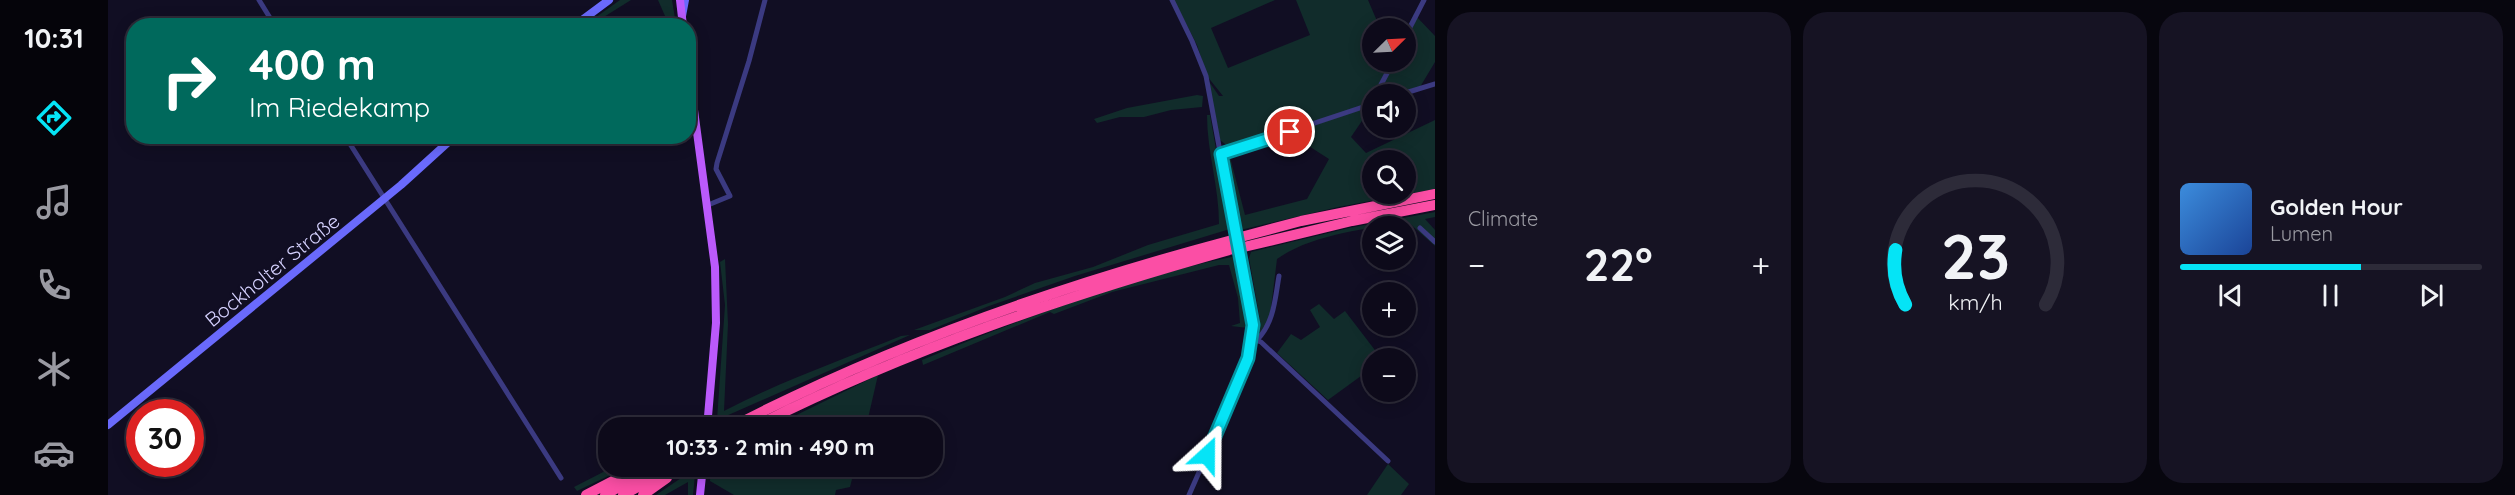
<!DOCTYPE html>
<html lang="en">
<head>
<meta charset="utf-8">
<style>
	body { margin:0; font-family:Quicksand,sans-serif; background:#161323; color:#f1f3f6; height:100vh; display:flex; flex-direction:column; font-size:22px; white-space:nowrap }
	* { box-sizing:border-box; margin:0 }
	p { font-size:20px; color:#9a9aa2 }
	.icon { flex:none; width:33px; height:33px; fill:none; stroke:currentColor; stroke-width:2; stroke-linecap:round; stroke-linejoin:round }
	.map { position:relative; flex:1; overflow:hidden }
	.sheet { display:flex; flex-direction:column; gap:12px; padding:12px; background:#07060e; width:1080px }
	.sheet>* { flex:none }
	.guide { position:absolute; left:18px; top:18px; width:570px; height:126px; border-radius:24px; box-shadow:0 3px 15px #0003,0 0 0 2px #2d2b39; background:#00695c; color:#fff; overflow:hidden }
	.needle { width:39px; rotate:66deg }
	.fabs { position:absolute; left:1254px; top:18px; display:grid; gap:12px }
	.fabs a { display:grid; place-items:center; width:54px; height:54px; border-radius:50%; background:#0d0a1a; box-shadow:0 3px 15px #0003,0 0 0 2px #2d2b39; font-size:30px }
	.speed { position:absolute; left:18px; top:399px; display:flex; gap:12px; font-size:30px; font-weight:700; text-align:center }
	.speed>* { display:grid; place-content:center; width:78px; height:78px; border-radius:50%; background:#0d0a1a; box-shadow:0 3px 15px #0003,0 0 0 2px #2d2b39; line-height:1 }
	.speed .limit { border:9px solid #d22; background:#fff; color:#111 }
	.pin { position:absolute; display:grid; place-items:center; width:51px; height:51px; color:#fff; margin:-26px; border:3px solid #fff; border-radius:50%; box-shadow:0 2px 6px #0007 }
	.me { position:absolute; width:66px; margin:-33px; rotate:24deg; stroke-linejoin:round; filter:drop-shadow(0 0 4px #0008) }
	.turn { display:flex; align-items:center; gap:21px; height:126px; padding:0 24px; font-size:27px }
	.turn .icon { width:78px; height:78px; stroke-width:2.5 }
	.turn b { display:block; font-size:42px; line-height:51px }
	.big { font-size:45px; font-weight:800; line-height:1.1 }
	.sheet .widget { flex:1; display:flex; flex-direction:column; justify-content:center; gap:9px; min-width:0; padding:0 21px; border-radius:24px; background:#161323 }
	.sheet .dial { align-items:center; gap:0 }
	.dial svg { height:156px; overflow:visible; fill:none; stroke:#2d2b39; stroke-width:7; stroke-linecap:round; text-anchor:middle }
	.dial text { fill:#f1f3f6; stroke:none }
	.song { display:flex; align-items:center; gap:18px }
	.cover { width:72px; height:72px; border-radius:9px; background:linear-gradient(135deg,hsl(210 70% 55%),hsl(220 70% 35%)) }
	.played { height:6px; border-radius:3px; background:linear-gradient(90deg,#05e4f6 60%,#2d2b39 60%) }
	.keys { display:flex; justify-content:space-around; direction:ltr }
	.heat { display:flex; justify-content:space-between; align-items:center; font-size:33px; direction:ltr }
	.sheet .tiles { flex:1; display:grid; gap:12px; grid-template-columns:repeat(3,1fr) }
	.trip { position:absolute; left:490px; top:417px; width:345px; height:60px; border-radius:24px; background:#0d0a1a; box-shadow:0 3px 15px #0003,0 0 0 2px #2d2b39; font-weight:800; line-height:60px; text-align:center }
	main { display:flex; flex:1; min-height:0 }
	.tabs { display:flex; flex-direction:column; width:108px; justify-content:space-around; align-items:center; background:#05040a; color:#9a9aa2 }
	.tabs .icon { width:42px; height:42px }
	.tabs .active { color:#05e4f6 }
	.tabs b { font-size:27px; color:#f1f3f6 }
	.map>svg:first-child { display:block }
	.green { fill:#112c2b; fill-rule:evenodd }
	.lines { fill:none; stroke-linecap:round; stroke-linejoin:round }
	.street { stroke:#3b3a81; stroke-width:5 }
	.secondary { stroke:#6a6afc; stroke-width:8 }
	.primary { stroke:#bb5afc; stroke-width:8 }
	.highway { stroke:#fb4ea5; stroke-width:10 }
	.highway-bridge { stroke:#fb4ea5; stroke-width:10 }
	.route-casing { stroke:#0394a0; stroke-width:15 }
	.route { stroke:#05e4f6; stroke-width:10 }
	.labels { text-anchor:middle; dominant-baseline:central; stroke-width:4.5; stroke-linejoin:round; paint-order:stroke }
	.street-label { font-size:20px; fill:#d5d1fe; stroke:#110e23 }
</style>
</head>
<body>
<main>
<nav class="tabs">
<b>10:31</b>
<svg class="icon active" aria-label="directions" viewBox="0 0 24 24"><path d="M12 3l9 9-9 9-9-9zM9 14v-3h6M13 9l2 2-2 2"/></svg>
<svg class="icon" aria-label="music" viewBox="0 0 24 24"><path d="M9 18V5l10-2v13"/><circle cx="6" cy="18" r="3"/><circle cx="16" cy="16" r="3"/></svg>
<svg class="icon" aria-label="phone" viewBox="0 0 24 24"><path d="M5 4h4l2 5-3 2q2 4 5 5l2-3 5 2v4C11 20 4 13 5 4z"/></svg>
<svg class="icon" aria-label="climate" viewBox="0 0 24 24"><path d="M12 3v18M4 7l16 10M4 17L20 7"/></svg>
<svg class="icon" aria-label="car" viewBox="0 0 24 24"><path d="M5 17H2v-5l4-1 3-4h7l3 4 3 1v5h-3M9 17h6M6 11h13"/><circle cx="7" cy="17" r="2"/><circle cx="17" cy="17" r="2"/></svg>
</nav>
<div class="map">
<svg width="1327" height="495" viewBox="0 0 1327 495">
	<rect width="100%" height="100%" fill="#110e23"/>
	<path class="green" d="M512 0H523L483 25H477Z
		M550 0H564L568 25H561Z
		M1066 0H1167L1103 28 1120 68 1202 35 1188 0H1260L1272 28H1264V62H1298V28H1295L1300 26 1306 14 1327 36V62L1312 87 1289 94H1264V103L1122 148 1112 140 1100 80 1111 96H1115L1099 76 1089 45Z
		M1089 95 1095 96 1094 107 1063 110 1036 117H1012L989 123 986 119 1019 108Z
		M1261 107 1262 109 1243 137 1258 153 1327 120V189L1230 207 1128 231 1114 155ZM1185 136 1221 159 1199 199 1137 215 1122 157ZM1264 160H1298V194H1264Z
		M1099 115H1102L1122 229 967 276 881 306 822 330H806L897 297 927 283 985 267 1040 245 1111 224C1111 187 1099 152 1099 115Z
		M1327 212V217L1317 219 1327 230V246L1300 222C1259 229 1204 234 1169 259L1162 316 1153 334 1146 335 1152 320 1141 258 1143 252 1241 228Z
		M1128 256 1140 311V328L1123 326 1132 323 1130 298 1121 265H1111L1004 292 946 314 942 312 815 365 814 360C915 318 1021 278 1128 256Z
		M617 259 620 324 616 411C673 381 734 360 793 336L802 335 609 420 617 305 612 262Z
		M1211 304 1226 319 1237 311 1273 358H1264V368L1220 400 1169 353 1183 334 1193 340 1212 327 1202 310Z
		M770 375 758 427 662 428Z
		M1280 464 1301 484 1293 495H1259Z
		M505 467H519L469 491 466 487Z
		M603 467V466L747 467 742 487 728 490 727 495H626L602 481Z
		M584 473 587 475 585 495H580V482L557 495H548L576 476 581 478Z"/>
	<g class="lines">
		<path class="street" d="M151 0 167 26
			M1064 0 1084 41 1098 76 1128 238
			M1298 35 1316 0
			M1268 94 1285 62
			M1294 94 1327 84
			M237 136 453 478
			M1113 154 1264 104
			M600 205 622 196 608 169 609 163 641 61 657 0
			M1312 228 1327 242
			M1144 339 1153 342 1280 461
			M1149 340C1166 323 1167 299 1171 276
			M1081 495 1133 377 1144 339V313L1130 247"/>
		<path class="secondary" d="M574 16 577 0
			M466 26 501 0
			M0 425 293 185 347 136"/>
		<path class="primary" d="M572 0 575 26
			M580 65 607 267 608 323 599 428
			M592 495 595 466"/>
		<path class="highway" d="M1133 237 1193 221 1327 194
			M1136 247 1244 221 1327 205
			M622 428C781 345 951 286 1124 240
			M644 428C798 350 960 295 1125 249
			M478 495 534 466
			M497 495 548 466
			M515 495 569 466
			M535 495 559 478"/>
		<path class="highway-bridge" d="M1124 240 1133 237
			M1125 249 1136 247"/>
	</g>
	<g class="lines">
		<g class="route-casing">
			<path id="route" d="M1099 455 1140 358 1145 325 1113 154 1182 132"/>
		</g>
		<use href="#route" class="route"/>
	</g>
	<g class="labels">
		<g class="street-label">
			<text transform="translate(164 270) rotate(-39)">Bockholter Straße</text>
		</g>
	</g>
</svg>
<div class="fabs">
<a><svg class="needle" viewBox="-14 -14 28 28"><path d="M0-13l5 13h-10z" fill="#e53935"/><path d="M0 13l5-13h-10z" fill="#9a9aa2"/></svg></a>
<a><svg class="icon" aria-label="sound" viewBox="0 0 24 24"><path d="M4 9h4l5-4v14l-5-4H4zM17 9q2 3 0 6"/></svg></a>
<a><svg class="icon" aria-label="search" viewBox="0 0 24 24"><circle cx="10" cy="10" r="6"/><path d="M15 15l6 6"/></svg></a>
<a><svg class="icon" aria-label="layers" viewBox="0 0 24 24"><path d="M12 4l9 5-9 5-9-5zM3 14l9 5 9-5"/></svg></a>
<a>+</a>
<a>−</a>
</div>
<div class="speed"><div class="limit">30</div></div>
<div class="pin" style="left:1182px;top:132px;background:#d93025"><svg class="icon" aria-label="arrive" viewBox="0 0 24 24"><path d="M6 21V4h12l-3 4 3 4H6"/></svg></div>
<svg class="me" style="left:1099px;top:455px" viewBox="-20 -20 40 40"><path d="M0-17L14 15 0 8-14 15z" fill="#05e4f6" stroke="#fff" stroke-width="4"/></svg>
<div class="trip">10:33 · 2 min · 490 m</div>
<div class="guide">
<div class="turn"><svg class="icon" aria-label="right" viewBox="0 0 24 24"><path d="M7 20v-9h11M14 6l5 5-5 5"/></svg><div><b>400 m</b>Im Riedekamp</div></div>
</div>
</div>
<section class="sheet">
<div class="tiles">
<div class="widget"><p>Climate</p>
<div class="heat"><a>−</a><b class="big">22°</b><a>+</a></div>
</div>
<div class="widget dial"><svg viewBox="0 0 100 80">
<path d="M14 69A42 42 0 1 1 86 69"/>
<path d="M14 69A42 42 0 0 1 9 41" stroke="#05e4f6"/>
<text x="50" y="56" font-size="32" font-weight="700">23</text>
<text x="50" y="72" font-size="11">km/h</text>
</svg></div>
<div class="widget">
<div class="song"><i class="cover"></i><div><b>Golden Hour</b><p>Lumen</p></div></div>
<div class="played"></div>
<div class="keys"><svg class="icon" aria-label="previous" viewBox="0 0 24 24"><path d="M18 5L8 12l10 7zM5 5v14"/></svg><svg class="icon" aria-label="pause" viewBox="0 0 24 24"><path d="M8 5v14M16 5v14"/></svg><svg class="icon" aria-label="next" viewBox="0 0 24 24"><path d="M6 5l10 7-10 7zM19 5v14"/></svg></div>
</div>
</div>
</section>
</main>
</body>
</html>
